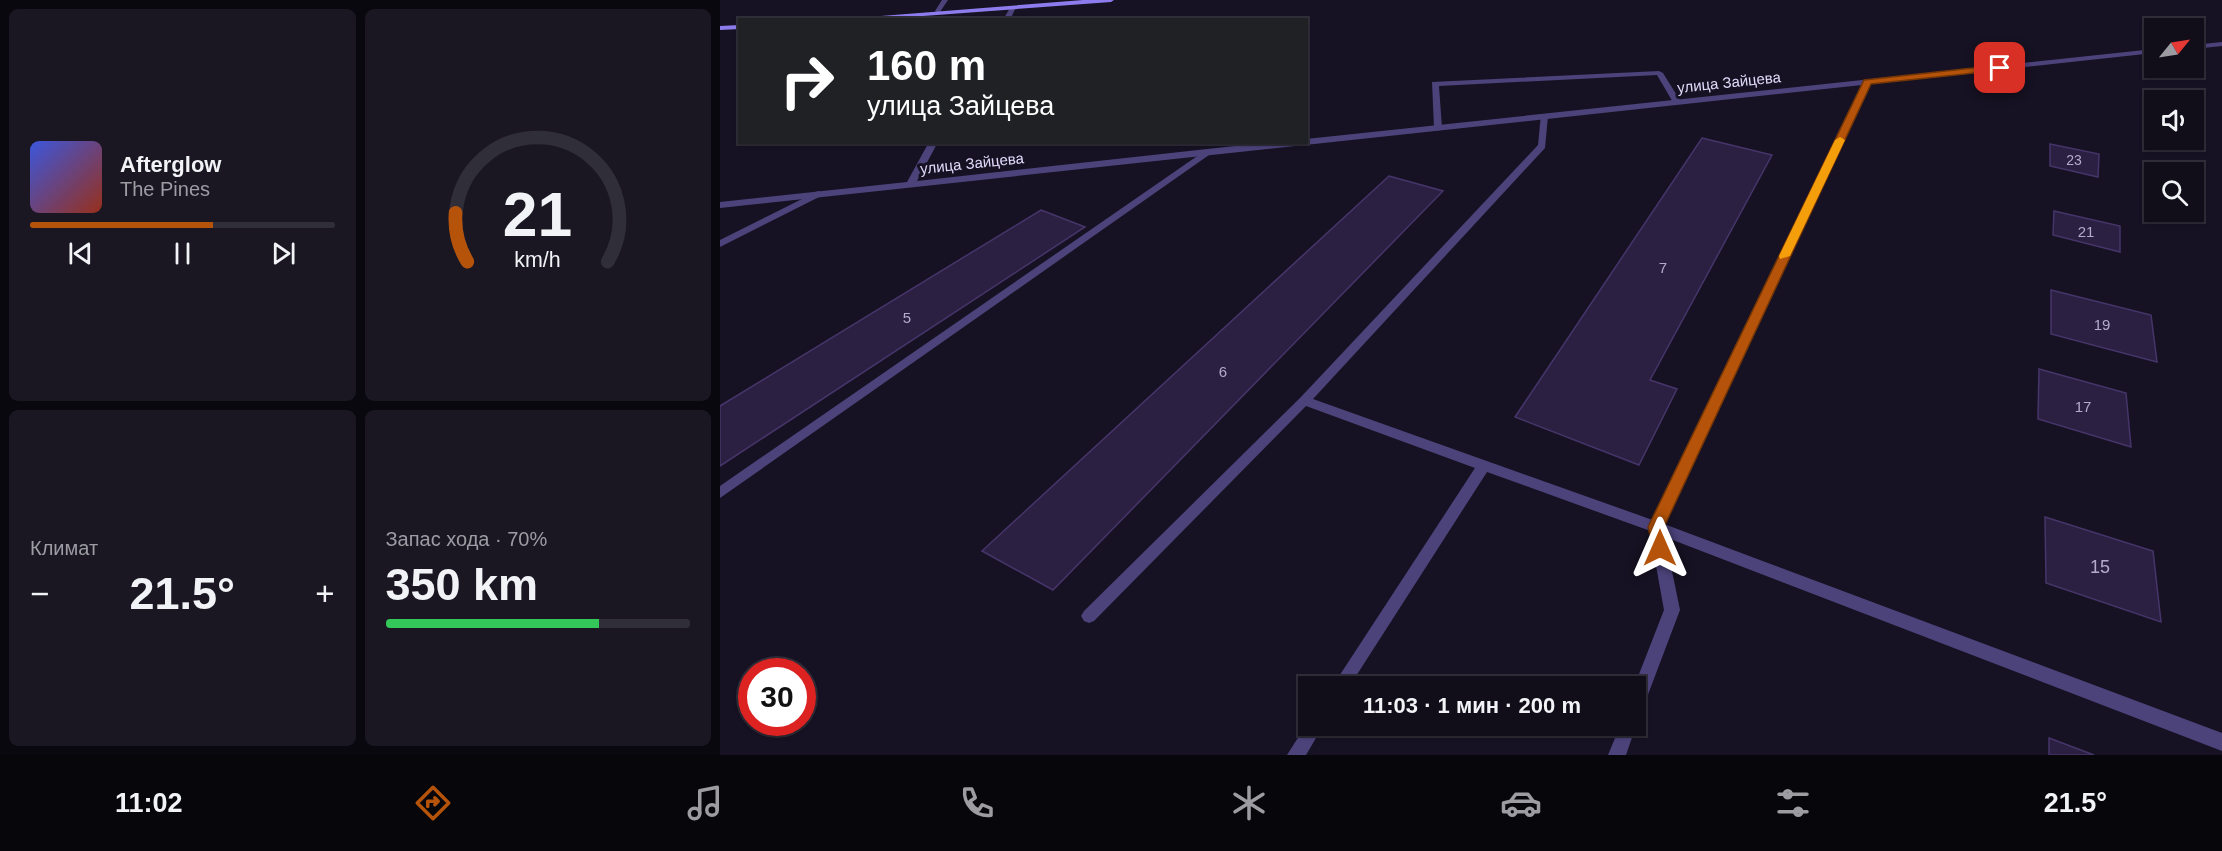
<!DOCTYPE html>
<html lang="ru">
<head>
<meta charset="utf-8">
<style>
	body { margin:0; font-family:Helvetica,sans-serif; background:#1a1723; color:#f1f3f6; height:100vh; display:flex; flex-direction:column; font-size:22px; white-space:nowrap }
	* { box-sizing:border-box; margin:0 }
	p { font-size:20px; color:#9c9ca2 }
	.icon { flex:none; width:33px; height:33px; fill:none; stroke:currentColor; stroke-width:2; stroke-linecap:round; stroke-linejoin:round }
	.map { position:relative; flex:1; overflow:hidden }
	.sheet { display:flex; flex-direction:column; gap:9px; padding:9px; background:#09080e; width:720px }
	.sheet>* { flex:none }
	.hud { position:absolute; left:18px; top:18px; width:570px; height:126px; border-radius:0px; box-shadow:0 2px 4px #0004,0 0 0 2px #302e39; background:#202124; color:#fff; overflow:hidden }
	.needle { width:39px; rotate:60deg }
	.fabs { position:absolute; left:1424px; top:18px; display:grid; gap:12px }
	.fabs a { display:grid; place-items:center; width:60px; height:60px; border-radius:0px; background:#110e1a; box-shadow:0 2px 4px #0004,0 0 0 2px #302e39; font-size:30px }
	.speed { position:absolute; left:18px; top:658px; display:flex; gap:12px; font-size:30px; font-weight:700; text-align:center }
	.speed>* { display:grid; place-content:center; width:78px; height:78px; border-radius:50%; background:#110e1a; box-shadow:0 2px 4px #0004,0 0 0 2px #302e39; line-height:1 }
	.speed .limit { border:9px solid #d22; background:#fff; color:#111 }
	.pin { position:absolute; display:grid; place-items:center; width:51px; height:51px; color:#fff; margin:-26px; border-radius:12px; box-shadow:0 3px 9px #0006 }
	.me { position:absolute; width:66px; margin:-33px; rotate:0deg; stroke-linejoin:round; filter:drop-shadow(0 0 4px #0008) }
	.turn { display:flex; align-items:center; gap:21px; height:126px; padding:0 30px; font-size:27px }
	.turn .icon { width:78px; height:78px; stroke-width:2.5 }
	.turn b { display:block; font-size:42px; line-height:51px }
	.big { font-size:45px; font-weight:600; line-height:1.1 }
	.sheet .tile { flex:1; display:flex; flex-direction:column; justify-content:center; gap:9px; min-width:0; padding:0 21px; border-radius:9px; background:#1a1723 }
	.sheet .dial { align-items:center; gap:0 }
	.dial svg { height:156px; overflow:visible; fill:none; stroke:#302e39; stroke-width:7; stroke-linecap:round; text-anchor:middle }
	.dial text { fill:#f1f3f6; stroke:none }
	.song { display:flex; align-items:center; gap:18px }
	.cover { width:72px; height:72px; border-radius:9px; background:linear-gradient(135deg,hsl(230 70% 55%),hsl(10 70% 35%)) }
	.played { height:6px; border-radius:3px; background:linear-gradient(90deg,#b45309 60%,#302e39 60%) }
	.keys { display:flex; justify-content:space-around; direction:ltr }
	.heat { display:flex; justify-content:space-between; align-items:center; font-size:33px; direction:ltr }
	.charge { height:9px; border-radius:4px; background:linear-gradient(90deg,#34c759 70%,#302e39 0) }
	.sheet .tiles { flex:1; display:grid; gap:9px; grid-template-columns:repeat(2,1fr) }
	.trip { position:absolute; left:578px; top:676px; width:348px; height:60px; border-radius:0px; background:#110e1a; box-shadow:0 2px 4px #0004,0 0 0 2px #302e39; font-weight:600; line-height:60px; text-align:center }
	.menu { display:flex; height:96px; justify-content:space-around; align-items:center; background:#07060a; color:#9c9ca2 }
	.menu .icon { width:42px; height:42px }
	.menu .on { color:#b45309 }
	.menu b { font-size:27px; color:#f1f3f6 }
	main { display:flex; flex:1; min-height:0 }
	.map>svg:first-child { display:block }
	.building { fill:#2b2041; stroke:#46356a; stroke-width:1.5 }
	.lines { fill:none; stroke-linecap:round; stroke-linejoin:round }
	.lane { fill:#4c437b; fill-rule:evenodd }
	.street { fill:#4c437b; fill-rule:evenodd }
	.secondary { fill:#8d7ced; fill-rule:evenodd }
	.route { fill:#b45309; stroke:#753606; stroke-width:1.5 }
	.slow { fill:#f59e0b }
	.labels { text-anchor:middle; dominant-baseline:central; stroke-width:6; stroke-linejoin:round; paint-order:stroke }
	.far-number-label { font-size:14px; fill:#b4abcc }
	.far-street-label { font-size:15px; fill:#e1d9fa; stroke:#171223 }
	.number-label { font-size:15px; fill:#b4abcc }
	.near-number-label { font-size:18px; fill:#b4abcc }
</style>
</head>
<body>
<main>
<section class="sheet">
<div class="tiles">
<div class="tile">
<div class="song"><i class="cover"></i><div><b>Afterglow</b><p>The Pines</p></div></div>
<div class="played"></div>
<div class="keys"><svg class="icon" aria-label="previous" viewBox="0 0 24 24"><path d="M18 5L8 12l10 7zM5 5v14"/></svg><svg class="icon" aria-label="pause" viewBox="0 0 24 24"><path d="M8 5v14M16 5v14"/></svg><svg class="icon" aria-label="next" viewBox="0 0 24 24"><path d="M6 5l10 7-10 7zM19 5v14"/></svg></div>
</div>
<div class="tile dial"><svg viewBox="0 0 100 80">
<path d="M14 69A42 42 0 1 1 86 69"/>
<path d="M14 69A42 42 0 0 1 8 44" stroke="#b45309"/>
<text x="50" y="56" font-size="32" font-weight="700">21</text>
<text x="50" y="72" font-size="11">km/h</text>
</svg></div>
<div class="tile"><p>Климат</p>
<div class="heat"><a>−</a><b class="big">21.5°</b><a>+</a></div>
</div>
<div class="tile"><p>Запас хода · 70%</p><b class="big">350 km</b><div class="charge"></div></div>
</div>
</section>
<div class="map">
<svg width="1502" height="755" viewBox="0 0 1502 755">
	<rect width="100%" height="100%" fill="#171223"/>
	<path class="building" d="M982 138 1052 155 930 380 957 389 919 465 795 417Z
		M1330 144 1379 154 1378 177 1330 166Z
		M669 176 723 191 333 590 262 551Z
		M321 210 365 227 0 466V406Z
		M1334 211 1400 226V252L1333 235Z
		M1331 290 1431 315 1437 362 1331 334Z
		M1319 369 1406 393 1411 447 1318 419Z
		M1325 517 1433 551 1441 622 1326 583Z
		M1329 738 1374 755H1329Z"/>
	<g class="lines">
		<path class="lane" d="M222 0H228L220 12H216L215 11Z
			M939 71 943 73 961 102 960 104H954L937 75 719 86 722 128 718 131 714 128 712 82Z
			M821 114 828 116 825 148 593 399 941 523 943 527 941 531 936 533 767 472 629 687H612L755 468 586 406 374 621 369 623 364 621 361 616 364 611 580 398 818 145Z
			M486 150 490 153 489 155 0 498V486Z
			M98 191 101 192V196L0 247V240Z
			M588 722V726H603L586 755H567Z"/>
		<path class="street" d="M291 6 296 7 290 20H283Z
			M1502 42V46L1473 49V45Z
			M1434 49V53L1150 84 944 524 1502 733V751L945 537 960 610 921 713 915 715 914 687 944 610 929 527 1142 85 0 208V202L187 182 209 142H218L197 181 551 142H586V139Z
			M915 722 916 726 906 755H888L900 726H915Z"/>
		<path class="secondary" d="M363 0H394L391 2 149 20H110Z
			M20 25V29L0 30V26Z"/>
	</g>
	<path class="route" d="M1280 65 1283 70 1151 84 944 527 948 548 946 552H934L928 527 1144 80Z"/>
	<path class="slow" d="M1120 137 1125 140 1070 256 1060 259 1059 256 1115 140Z"/>
	<g class="labels">
		<g class="far-number-label">
			<text x="1354" y="160">23</text>
		</g>
		<g class="far-street-label">
			<text transform="translate(1009 82) rotate(-6)">улица Зайцева</text>
			<text transform="translate(252 163) rotate(-6)">улица Зайцева</text>
		</g>
		<g class="number-label">
			<text x="1366" y="231">21</text>
			<text x="943" y="267">7</text>
			<text x="187" y="317">5</text>
			<text x="1382" y="324">19</text>
			<text x="503" y="371">6</text>
			<text x="1363" y="406">17</text>
		</g>
		<g class="near-number-label">
			<text x="1380" y="567">15</text>
		</g>
	</g>
</svg>
<div class="fabs">
<a><svg class="needle" viewBox="-14 -14 28 28"><path d="M0-13l5 13h-10z" fill="#e53935"/><path d="M0 13l5-13h-10z" fill="#9c9ca2"/></svg></a>
<a><svg class="icon" aria-label="sound" viewBox="0 0 24 24"><path d="M4 9h4l5-4v14l-5-4H4zM17 9q2 3 0 6"/></svg></a>
<a><svg class="icon" aria-label="search" viewBox="0 0 24 24"><circle cx="10" cy="10" r="6"/><path d="M15 15l6 6"/></svg></a>
</div>
<div class="speed"><div class="limit">30</div></div>
<div class="pin" style="left:1280px;top:68px;background:#d93025"><svg class="icon" aria-label="arrive" viewBox="0 0 24 24"><path d="M6 21V4h12l-3 4 3 4H6"/></svg></div>
<svg class="me" style="left:940px;top:548px" viewBox="-20 -20 40 40"><path d="M0-17L14 15 0 8-14 15z" fill="#b45309" stroke="#fff" stroke-width="4"/></svg>
<div class="trip">11:03 · 1 мин · 200 m</div>
<div class="hud">
<div class="turn"><svg class="icon" aria-label="right" viewBox="0 0 24 24"><path d="M7 20v-9h11M14 6l5 5-5 5"/></svg><div><b>160 m</b>улица Зайцева</div></div>
</div>
</div>
</main>
<nav class="menu">
<b>11:02</b>
<svg class="icon on" aria-label="directions" viewBox="0 0 24 24"><path d="M12 3l9 9-9 9-9-9zM9 14v-3h6M13 9l2 2-2 2"/></svg>
<svg class="icon" aria-label="music" viewBox="0 0 24 24"><path d="M9 18V5l10-2v13"/><circle cx="6" cy="18" r="3"/><circle cx="16" cy="16" r="3"/></svg>
<svg class="icon" aria-label="phone" viewBox="0 0 24 24"><path d="M5 4h4l2 5-3 2q2 4 5 5l2-3 5 2v4C11 20 4 13 5 4z"/></svg>
<svg class="icon" aria-label="climate" viewBox="0 0 24 24"><path d="M12 3v18M4 7l16 10M4 17L20 7"/></svg>
<svg class="icon" aria-label="car" viewBox="0 0 24 24"><path d="M5 17H2v-5l4-1 3-4h7l3 4 3 1v5h-3M9 17h6M6 11h13"/><circle cx="7" cy="17" r="2"/><circle cx="17" cy="17" r="2"/></svg>
<svg class="icon" aria-label="filters" viewBox="0 0 24 24"><path d="M4 7h16M4 17h16"/><circle cx="9" cy="7" r="2"/><circle cx="15" cy="17" r="2"/></svg>
<b>21.5°</b>
</nav>
</body>
</html>
